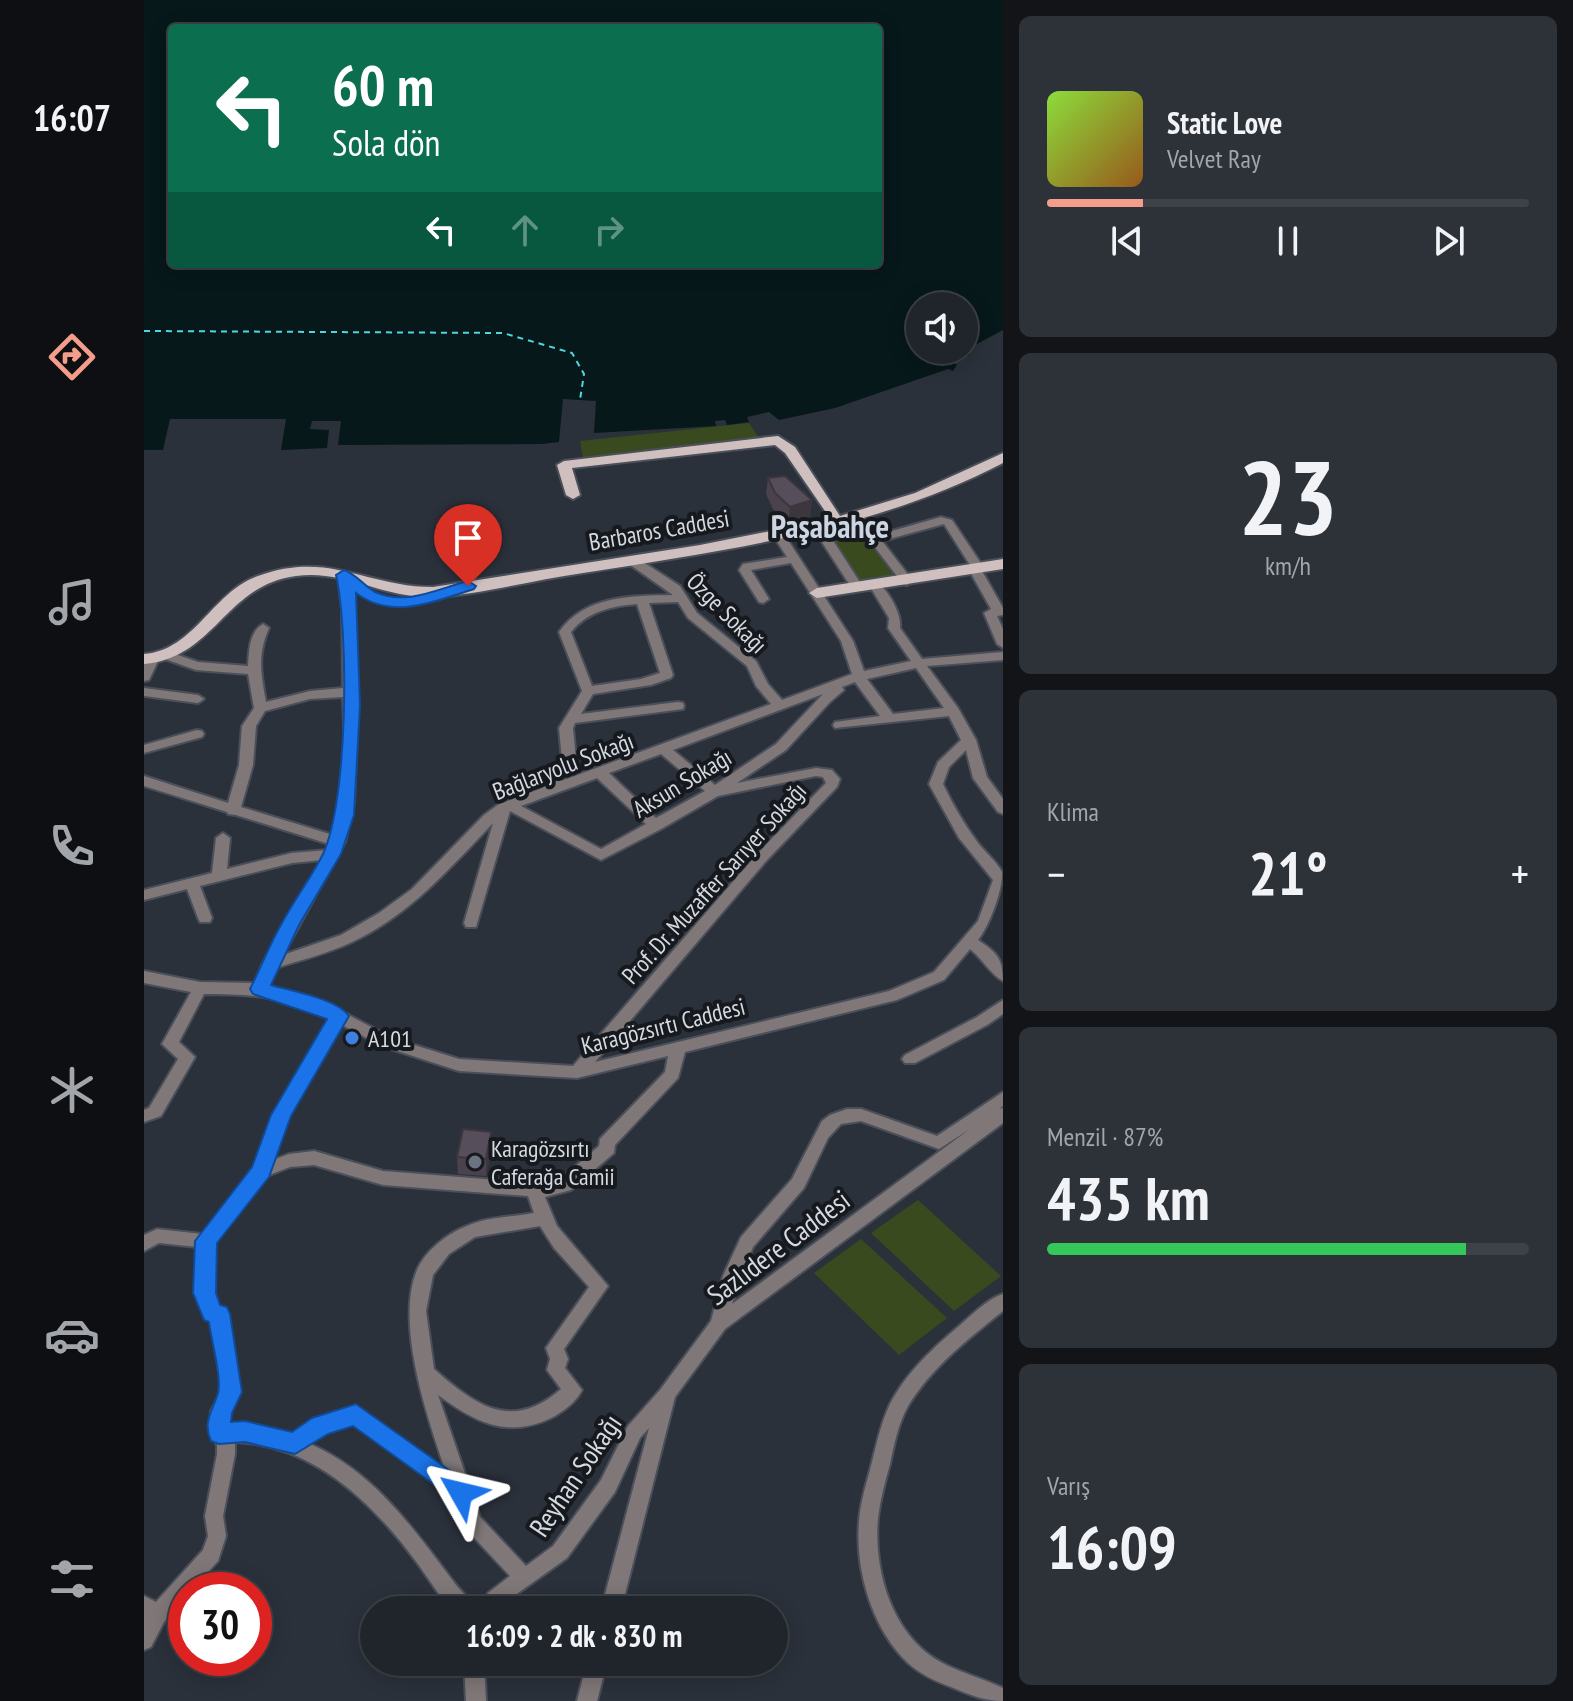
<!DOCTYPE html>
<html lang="tr">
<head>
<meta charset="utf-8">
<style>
	body { margin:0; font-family:"PT Sans Narrow",sans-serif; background:#2d3138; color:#f1f3f6; height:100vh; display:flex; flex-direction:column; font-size:30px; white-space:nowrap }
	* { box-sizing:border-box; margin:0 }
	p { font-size:26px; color:#a2a5a9 }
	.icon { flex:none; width:44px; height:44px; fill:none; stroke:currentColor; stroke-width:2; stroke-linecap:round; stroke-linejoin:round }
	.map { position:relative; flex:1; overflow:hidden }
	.sheet { display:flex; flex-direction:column; gap:16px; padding:16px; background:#121418; width:570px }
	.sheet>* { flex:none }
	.guide { position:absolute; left:24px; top:24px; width:714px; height:244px; border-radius:8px; box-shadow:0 4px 20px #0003,0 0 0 2px #3d4248; background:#0b6e4f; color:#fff; overflow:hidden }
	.fabs { position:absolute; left:762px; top:292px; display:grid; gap:16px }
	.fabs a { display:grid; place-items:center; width:72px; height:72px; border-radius:50%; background:#20252c; box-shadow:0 4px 20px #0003,0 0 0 2px #3d4248; font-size:40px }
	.speed { position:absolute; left:24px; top:1572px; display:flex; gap:16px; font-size:40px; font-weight:700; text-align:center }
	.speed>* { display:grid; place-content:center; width:104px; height:104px; border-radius:50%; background:#20252c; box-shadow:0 4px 20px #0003,0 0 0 2px #3d4248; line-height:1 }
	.speed .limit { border:12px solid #d22; background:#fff; color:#111 }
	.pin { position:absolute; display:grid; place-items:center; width:68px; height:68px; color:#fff; margin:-82px -34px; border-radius:50% 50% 50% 0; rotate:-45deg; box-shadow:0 0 8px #0007 }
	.pin .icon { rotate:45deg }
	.me { position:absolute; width:88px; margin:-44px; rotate:307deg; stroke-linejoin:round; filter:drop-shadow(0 0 6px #0008) }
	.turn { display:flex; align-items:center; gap:28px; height:168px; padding:0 32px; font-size:36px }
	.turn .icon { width:104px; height:104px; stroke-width:2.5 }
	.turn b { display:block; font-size:56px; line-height:68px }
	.lanes { display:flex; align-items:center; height:76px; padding:0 32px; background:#0003; justify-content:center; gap:40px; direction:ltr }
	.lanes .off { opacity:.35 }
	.big { font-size:60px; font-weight:700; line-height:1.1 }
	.sheet .widget { flex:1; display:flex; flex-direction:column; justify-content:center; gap:12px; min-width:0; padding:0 28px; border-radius:12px; background:#2d3138 }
	.sheet .dial { align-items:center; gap:0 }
	.dial b { font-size:104px; line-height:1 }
	.song { display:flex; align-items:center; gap:24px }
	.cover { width:96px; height:96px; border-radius:12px; background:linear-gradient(135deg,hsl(90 70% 55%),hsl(30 70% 35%)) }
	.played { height:8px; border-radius:4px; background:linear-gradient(90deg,#f49d8b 20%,#3d4248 20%) }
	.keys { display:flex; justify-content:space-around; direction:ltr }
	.heat { display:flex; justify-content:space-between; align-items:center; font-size:44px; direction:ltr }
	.charge { height:12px; border-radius:6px; background:linear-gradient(90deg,#34c759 87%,#3d4248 0) }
	.trip { position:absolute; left:216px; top:1596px; width:428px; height:80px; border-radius:40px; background:#20252c; box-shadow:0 4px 20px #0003,0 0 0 2px #3d4248; font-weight:700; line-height:80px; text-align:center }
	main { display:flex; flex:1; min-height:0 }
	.tabs { display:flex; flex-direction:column; width:144px; justify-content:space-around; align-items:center; background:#0d0f12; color:#a2a5a9 }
	.tabs .icon { width:56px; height:56px }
	.tabs .current { color:#f49d8b }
	.tabs b { font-size:36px; color:#f1f3f6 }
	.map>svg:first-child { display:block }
	.green { fill:#384a1e }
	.water { fill:#07181a; fill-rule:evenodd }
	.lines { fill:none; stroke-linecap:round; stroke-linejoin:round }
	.ferry { stroke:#4fd6e3; stroke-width:2; stroke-dasharray:6 5; stroke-linecap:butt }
	.minor-casing { stroke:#4a4f59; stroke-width:4 }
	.major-casing { stroke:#4a4f59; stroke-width:4 }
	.minor { fill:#807878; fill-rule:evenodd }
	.major { fill:#cfc0bf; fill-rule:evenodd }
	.wall { fill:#4a434d }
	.shaded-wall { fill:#3c373f }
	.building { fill:#564e5a; stroke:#3c373f; stroke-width:2 }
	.route { fill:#1a73e8; stroke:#114b97; stroke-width:2 }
	.shop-dot { fill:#3f7fe0; stroke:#16191e; stroke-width:3 }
	.worship-dot { fill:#6b7280; stroke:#16191e; stroke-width:3 }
	.labels { text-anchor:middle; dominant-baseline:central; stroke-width:8; stroke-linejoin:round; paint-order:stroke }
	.street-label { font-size:24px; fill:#d5d9e0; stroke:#16191e }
	.poi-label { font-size:24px; fill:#d5d9e0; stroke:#16191e; text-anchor:start }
	.near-street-label { font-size:28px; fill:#d5d9e0; stroke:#16191e }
	.district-label { font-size:32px; font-weight:bold; fill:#cdd5e2; stroke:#16191e }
</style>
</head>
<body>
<main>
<nav class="tabs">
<b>16:07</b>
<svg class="icon current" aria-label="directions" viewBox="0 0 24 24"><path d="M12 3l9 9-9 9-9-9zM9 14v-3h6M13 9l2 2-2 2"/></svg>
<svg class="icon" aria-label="music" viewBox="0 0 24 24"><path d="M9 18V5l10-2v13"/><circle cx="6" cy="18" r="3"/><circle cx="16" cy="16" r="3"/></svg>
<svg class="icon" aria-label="phone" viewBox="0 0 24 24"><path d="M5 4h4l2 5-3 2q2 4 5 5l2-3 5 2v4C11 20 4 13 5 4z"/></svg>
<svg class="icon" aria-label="climate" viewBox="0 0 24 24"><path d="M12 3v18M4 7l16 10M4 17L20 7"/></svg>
<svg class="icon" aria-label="car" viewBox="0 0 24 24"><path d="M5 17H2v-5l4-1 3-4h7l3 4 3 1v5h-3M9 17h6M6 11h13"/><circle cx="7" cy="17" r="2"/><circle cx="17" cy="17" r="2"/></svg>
<svg class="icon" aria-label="filters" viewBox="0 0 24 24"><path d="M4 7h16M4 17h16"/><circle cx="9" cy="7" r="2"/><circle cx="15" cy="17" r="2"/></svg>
</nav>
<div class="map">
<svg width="859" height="1701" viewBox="0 0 859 1701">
	<rect width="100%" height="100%" fill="#2b313b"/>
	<path class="green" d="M605 423 615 438 439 459 436 441Z
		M719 526 756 578 716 584 682 533Z
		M774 1200 857 1276 810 1311 727 1233Z
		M717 1239 803 1318 755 1355 670 1273Z"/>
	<path class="water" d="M0 0H859V330L822 350 826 355 808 361 813 365 809 371 804 369 691 408 635 420 625 412 603 417 605 422 583 425 581 420 571 421 572 426 450 433 452 401 419 399 415 442 398 444 194 445 197 421H168L166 429 185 430 183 448 137 450 142 419H26L19 450H0ZM734 28V264H28V28ZM820 306V350H776V306Z"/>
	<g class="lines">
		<path class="ferry" d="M0 331 359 333 428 353 440 374 436 400"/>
		<g class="minor-casing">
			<path id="minor" d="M713 513 717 514 734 535 797 517 808 520 840 568 838 571 859 608V615L853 616 859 629V648L853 644 840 613 847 609 824 568 826 565 800 524 738 541 769 581 763 585 759 584 707 516Z
				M673 522 679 525 719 587 717 590 713 591 707 587 667 525Z
				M634 530 640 534 709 641 720 671 767 661 744 628 745 618 725 585 731 581C743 588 758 613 756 628L778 659 859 652V660L783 666 814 708 832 740 843 777 859 799V814L854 812 829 778 822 750 805 767 799 784C809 805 820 824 834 843 841 852 853 862 858 872 859 890 845 926 834 940 852 952 859 958 859 981 847 975 838 958 826 949L800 980 753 1000 541 1052 534 1078 471 1145 470 1153 427 1190 401 1197 413 1226 464 1286 420 1349 424 1359 421 1368 438 1390C433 1401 421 1410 411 1416 365 1440 332 1423 294 1395L336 1517 382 1566 409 1546 457 1480 484 1426 516 1390 567 1321 579 1276 597 1237 648 1179 678 1121 686 1115 703 1109H717L793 1136 859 1092V1106L855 1109 859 1108V1123L581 1329 531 1397 477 1610H457L505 1428 496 1438 471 1492 423 1558 367 1598 355 1610H333L344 1593 366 1576 321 1528 310 1498 210 1424 182 1432 166 1444C229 1471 269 1528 309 1581 316 1591 327 1599 332 1610H308C294 1595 284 1577 271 1560 228 1502 168 1444 91 1442V1454L79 1516 82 1536 74 1561 48 1590H42V1597L20 1622 7 1647 0 1650V1596L12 1602 59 1550 64 1536 61 1516 73 1454V1445L66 1434 67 1411 78 1391 67 1321 62 1319 52 1293 53 1247 15 1243 0 1251V1235L13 1229 58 1234 110 1168 129 1115 186 1019C143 996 107 994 60 994L35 1042 51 1057 17 1116 0 1122V1110L5 1108 34 1059 18 1044 47 992 0 983V971L56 982 111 983 118 965 178 860 148 863 56 886 68 918 66 922H56L54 918 43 889 0 900V890L68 873 72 838 79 833 86 838 83 869 148 853 183 850 185 844 92 815 84 814 83 812 0 786V776L84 803 95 765 98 726 110 708 104 674 52 670 21 659 19 656 25 652 54 662 104 666C105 651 105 632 119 624L125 628C113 655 117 674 122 702L166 691 199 688 198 609 194 575 200 571 206 575 210 609 213 732 210 803 201 842 139 955 197 935 235 913 268 889 340 815 355 804 398 788 418 760 415 728 438 691 415 632C441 595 488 596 529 595L485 564V558H493L536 586 553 613 612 661 624 684 638 700 708 674 697 641 647 563 607 570 625 599 619 603 615 602 595 570 599 564 643 557 628 534ZM534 602 544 618 603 666 612 686 627 704 417 781 432 760 429 728 431 723 539 709 540 706 539 703 534 702 437 714 449 694 507 685 527 678 529 675 505 603ZM493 604 516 673 497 679 448 686 427 632C444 611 468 606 493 604ZM772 668 800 708 749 714 723 679ZM711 682 736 716 691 722 689 725 691 728 805 716 817 740 794 762 785 784 815 838 849 880 834 921 790 972 745 991 451 1062 623 860 693 787 696 779 688 770 672 768 593 783 642 750 686 702 700 690 698 687ZM679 694 632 744 571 785 529 750ZM199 697C201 743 203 791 189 835L97 807 109 765 112 726 121 711 166 699ZM517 754 561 791 512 818 465 773ZM672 776 679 777 682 783 613 854 429 1066 315 1059 248 1038 180 1002 125 986 132 968C157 960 185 953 208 942 266 915 306 868 349 823L320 923 322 927H332L366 811 457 860 517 829 574 796ZM453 778 502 824 457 849 377 806ZM198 1025 238 1046 315 1071 433 1078 524 1056 521 1072 456 1139 455 1146 415 1180 404 1184 239 1171 170 1151 145 1154 129 1160 145 1116ZM717 1121 795 1149 826 1129 588 1304 597 1276 609 1247 660 1188 684 1138 697 1124ZM170 1165 239 1185 384 1196 390 1213C369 1217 342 1217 323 1226 304 1233 281 1251 273 1270 251 1323 283 1417 301 1469L212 1407 171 1420 147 1436 107 1426H84L85 1412 96 1392 84 1314 81 1309 74 1307 70 1293V1243L123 1176 146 1167ZM396 1226 410 1248 445 1287 402 1348 406 1359 403 1370 417 1389C368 1432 332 1406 290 1369L282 1311 289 1275 305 1254 331 1237Z
				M9 655 15 659 5 680 0 681V664L5 656Z
				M0 688 54 695 60 699 54 703 0 696Z
				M53 730 58 731 60 734 58 737 0 753V745Z
				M859 1000V1014L843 1025 771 1063H761L758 1059 761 1055 833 1017Z
				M859 1294V1311C824 1339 787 1368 764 1406 754 1424 750 1445 746 1464 741 1482 736 1500 734 1518 730 1564 743 1616 777 1648 799 1669 832 1675 859 1688V1701C840 1701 824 1694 807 1687 791 1681 776 1674 764 1663 728 1629 711 1570 715 1522 716 1502 723 1482 728 1462 733 1442 737 1423 746 1404 762 1373 789 1348 815 1326 828 1315 843 1299 859 1294Z
				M320 1662H340L342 1701H322Z
				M443 1662H463L453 1701H433Z"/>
		</g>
		<g class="major-casing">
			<path id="major" d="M634 436 651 447 696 516 771 493 859 453V463C728 531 583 550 439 573 389 580 340 594 289 597 242 599 199 569 152 576 81 585 71 658 0 664V654C51 650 68 592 114 576 185 550 222 587 289 587L556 545 682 520 681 511 641 453 631 445 428 468 436 495 429 499 422 495 413 465 420 461Z
				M859 559V569L673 598 665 593 673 588Z"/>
		</g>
		<use href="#minor" class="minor"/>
		<use href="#major" class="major"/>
	</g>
	<path class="wall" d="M624 478 668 500 666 517 644 524 629 509 622 494Z
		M348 1148 342 1176 314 1174 313 1157Z"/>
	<path class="shaded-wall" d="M668 500 666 517 644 524 646 507Z
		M347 1132 348 1148 342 1176V1159Z"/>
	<path class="building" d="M641 476 668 500 646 507 631 493 624 478Z
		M319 1129 347 1132 342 1159 313 1157Z"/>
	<path class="route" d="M200 570C212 574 220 586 231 592 263 606 293 589 324 581L332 586 330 589C291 601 249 621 212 593L216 705 210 815 197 854 155 925 127 985C147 991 194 999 205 1016L147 1116 125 1177 73 1243 72 1293 76 1305 83 1307 86 1314 98 1392 88 1413 87 1422 101 1421 148 1432 168 1418 212 1404 326 1485 330 1493 326 1501 317 1504 209 1426 184 1434 151 1454 101 1442 75 1444 67 1441C58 1422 69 1410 74 1393 78 1378 67 1339 65 1322L60 1320 49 1293 51 1241 108 1167 127 1115 183 1019 109 994 106 989C117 967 126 944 138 923 150 900 167 878 179 854 204 800 205 634 192 575Z"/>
	<circle class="shop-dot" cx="208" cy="1038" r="8"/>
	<circle class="worship-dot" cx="331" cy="1162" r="8"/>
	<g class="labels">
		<g class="street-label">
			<text transform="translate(515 530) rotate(-10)">Barbaros Caddesi</text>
			<text transform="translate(583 613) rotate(45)">Özge Sokağı</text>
			<text transform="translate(419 766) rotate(-21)">Bağlaryolu Sokağı</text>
			<text transform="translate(538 783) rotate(-31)">Aksun Sokağı</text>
			<text transform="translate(570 883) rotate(-48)">Prof. Dr. Muzaffer Sarıyer Sokağı</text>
			<text transform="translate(519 1026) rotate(-14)">Karagözsırtı Caddesi</text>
		</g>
		<g class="poi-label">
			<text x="224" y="1038">A101</text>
			<text x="347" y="1148">Karagözsırtı<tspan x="347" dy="28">Caferağa Camii</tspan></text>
		</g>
		<g class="near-street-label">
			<text transform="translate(634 1247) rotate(-37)">Sazlıdere Caddesi</text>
			<text transform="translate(431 1475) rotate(-56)">Reyhan Sokağı</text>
		</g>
		<g class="district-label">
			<text x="686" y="526">Paşabahçe</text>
		</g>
	</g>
</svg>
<div class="fabs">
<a><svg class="icon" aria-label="sound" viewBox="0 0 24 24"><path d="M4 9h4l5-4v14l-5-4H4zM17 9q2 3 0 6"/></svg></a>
</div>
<div class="speed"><div class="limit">30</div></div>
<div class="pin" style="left:324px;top:586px;background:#d93025"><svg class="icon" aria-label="arrive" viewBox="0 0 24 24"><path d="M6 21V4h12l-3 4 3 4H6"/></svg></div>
<svg class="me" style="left:317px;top:1493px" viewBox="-20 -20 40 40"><path d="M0-17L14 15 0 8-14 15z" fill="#1a73e8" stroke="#fff" stroke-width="4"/></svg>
<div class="trip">16:09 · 2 dk · 830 m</div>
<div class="guide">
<div class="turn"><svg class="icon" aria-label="left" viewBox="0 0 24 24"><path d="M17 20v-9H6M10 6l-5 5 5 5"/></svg><div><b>60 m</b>Sola dön</div></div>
<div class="lanes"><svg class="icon" aria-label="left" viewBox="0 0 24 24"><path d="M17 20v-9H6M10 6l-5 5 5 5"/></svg><svg class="icon off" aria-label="ahead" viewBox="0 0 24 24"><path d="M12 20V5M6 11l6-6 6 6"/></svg><svg class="icon off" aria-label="right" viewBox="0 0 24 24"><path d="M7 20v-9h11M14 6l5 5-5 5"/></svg></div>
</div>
</div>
<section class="sheet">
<div class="widget">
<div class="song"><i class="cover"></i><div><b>Static Love</b><p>Velvet Ray</p></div></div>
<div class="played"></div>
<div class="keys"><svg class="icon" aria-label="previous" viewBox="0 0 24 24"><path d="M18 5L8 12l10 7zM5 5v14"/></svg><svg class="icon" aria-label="pause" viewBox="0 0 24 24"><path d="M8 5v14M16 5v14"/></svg><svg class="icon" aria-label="next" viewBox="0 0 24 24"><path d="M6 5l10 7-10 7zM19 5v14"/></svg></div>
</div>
<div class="widget dial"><b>23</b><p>km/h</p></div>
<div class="widget"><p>Klima</p>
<div class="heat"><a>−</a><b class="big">21°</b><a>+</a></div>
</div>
<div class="widget"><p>Menzil · 87%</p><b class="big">435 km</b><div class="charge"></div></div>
<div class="widget"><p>Varış</p><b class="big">16:09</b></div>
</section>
</main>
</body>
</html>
